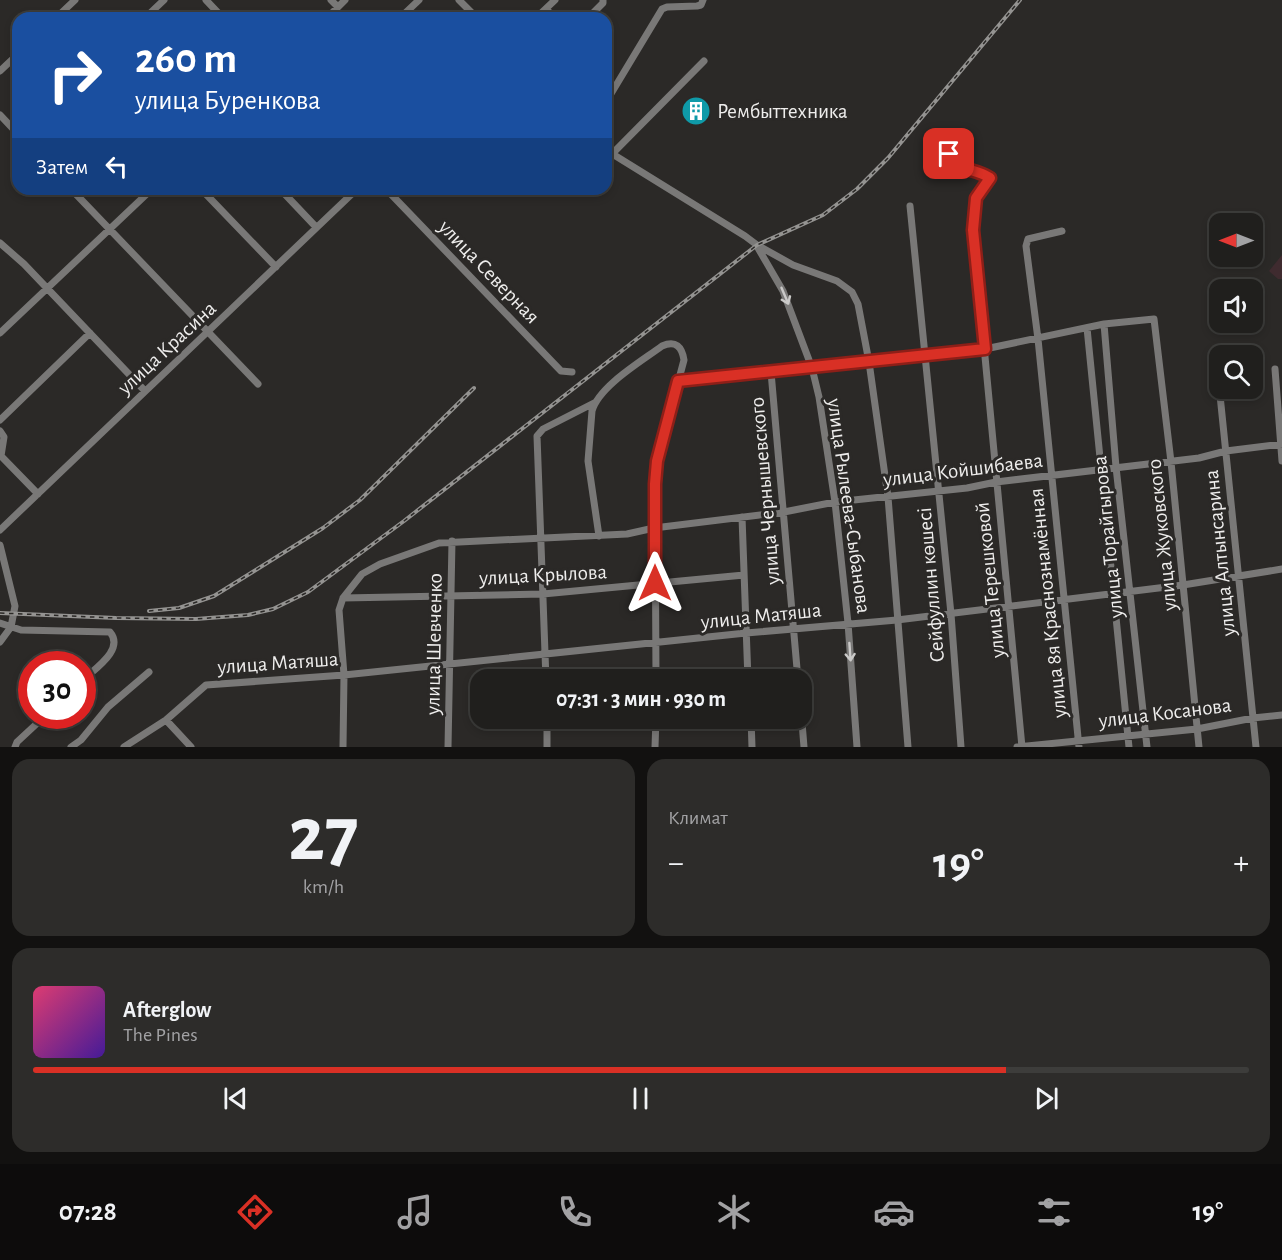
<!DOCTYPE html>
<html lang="ru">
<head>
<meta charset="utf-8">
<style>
	body { margin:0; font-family:"Alegreya Sans",sans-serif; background:#2d2c2a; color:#f1f3f6; height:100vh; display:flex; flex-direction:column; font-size:22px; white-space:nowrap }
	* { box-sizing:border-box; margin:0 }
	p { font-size:20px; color:#a2a2a4 }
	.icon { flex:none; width:33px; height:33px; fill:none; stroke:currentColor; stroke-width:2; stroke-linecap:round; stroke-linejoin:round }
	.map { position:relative; height:747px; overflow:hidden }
	.sheet { display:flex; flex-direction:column; gap:12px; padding:12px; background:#121110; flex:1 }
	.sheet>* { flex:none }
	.banner { position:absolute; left:12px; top:12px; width:600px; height:183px; border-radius:18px; box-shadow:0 3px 9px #0003,0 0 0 2px #3d3d3b; background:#1a4fa0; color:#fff; overflow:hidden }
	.needle { width:39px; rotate:270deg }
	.controls { position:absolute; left:1209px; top:213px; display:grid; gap:12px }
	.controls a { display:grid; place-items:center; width:54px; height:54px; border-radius:12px; background:#201f1d; box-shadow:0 3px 9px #0003,0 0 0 2px #3d3d3b; font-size:30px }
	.speed { position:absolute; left:18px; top:651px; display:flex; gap:12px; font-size:30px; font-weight:700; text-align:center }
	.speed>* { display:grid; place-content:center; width:78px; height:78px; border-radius:50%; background:#201f1d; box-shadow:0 3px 9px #0003,0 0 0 2px #3d3d3b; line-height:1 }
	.speed .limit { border:9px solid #d22; background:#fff; color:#111 }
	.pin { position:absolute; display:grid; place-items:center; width:51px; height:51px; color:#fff; margin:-26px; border-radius:12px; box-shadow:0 3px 9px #0006 }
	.me { position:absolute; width:66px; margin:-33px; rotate:0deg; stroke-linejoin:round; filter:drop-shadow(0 0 4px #0008) }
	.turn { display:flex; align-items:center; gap:21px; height:126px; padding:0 24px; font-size:27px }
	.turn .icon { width:78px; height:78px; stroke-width:2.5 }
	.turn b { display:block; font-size:42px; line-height:51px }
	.then { display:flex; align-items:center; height:57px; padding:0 24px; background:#0003; gap:12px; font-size:22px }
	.big { font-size:45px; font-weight:600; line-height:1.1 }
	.sheet .tile { flex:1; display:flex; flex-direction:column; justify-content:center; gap:9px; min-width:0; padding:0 21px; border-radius:18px; background:#2d2c2a }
	.sheet .dial { align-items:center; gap:0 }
	.dial b { font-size:78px; line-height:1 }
	.song { display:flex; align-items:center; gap:18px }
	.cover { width:72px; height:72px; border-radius:9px; background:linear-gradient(135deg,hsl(340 70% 55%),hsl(260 70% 35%)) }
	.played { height:6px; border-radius:3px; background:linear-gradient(90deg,#d93025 80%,#3d3d3b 80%) }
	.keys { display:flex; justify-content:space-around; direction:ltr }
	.heat { display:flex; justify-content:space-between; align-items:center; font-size:33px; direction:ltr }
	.sheet .tiles { flex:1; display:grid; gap:12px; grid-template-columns:1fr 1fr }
	.tile:last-child { grid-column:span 2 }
	.trip { position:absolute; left:470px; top:669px; width:342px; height:60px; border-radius:18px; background:#201f1d; box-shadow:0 3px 9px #0003,0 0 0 2px #3d3d3b; font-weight:600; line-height:60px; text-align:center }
	.tabs { display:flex; height:96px; justify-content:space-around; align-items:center; background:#0d0c0c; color:#a2a2a4 }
	.tabs .icon { width:42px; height:42px }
	.tabs .active { color:#d93025 }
	.tabs b { font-size:27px; color:#f1f3f6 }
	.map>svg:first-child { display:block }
	.commercial { fill:#3f2b2f }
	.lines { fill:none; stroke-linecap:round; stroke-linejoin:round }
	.minor { stroke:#797877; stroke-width:7 }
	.rail-casing { stroke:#949391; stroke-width:4 }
	.rail { stroke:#2b2927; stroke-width:1.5; stroke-dasharray:4.5; stroke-linecap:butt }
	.oneway { stroke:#cbcac9 }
	.route-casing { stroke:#8d1f18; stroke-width:15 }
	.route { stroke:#d93025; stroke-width:10 }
	.labels { text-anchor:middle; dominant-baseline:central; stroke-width:6; stroke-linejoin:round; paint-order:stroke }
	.poi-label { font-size:21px; fill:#eeedec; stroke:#2b2927; text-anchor:start }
	.street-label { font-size:21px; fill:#eeedec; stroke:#2b2927 }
</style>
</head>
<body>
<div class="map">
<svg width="1282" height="747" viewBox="0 0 1282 747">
	<rect width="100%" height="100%" fill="#2b2927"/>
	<path class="commercial" d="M1282 255V279H1278L1269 271Z"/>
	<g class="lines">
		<path class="minor" d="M206 0 223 18
			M331 0 338 7
			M459 0 477 18
			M546 9 555 18
			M56 18 75 0
			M145 18 164 0
			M327 18 345 0
			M400 18 419 0
			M536 18 555 0
			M588 18 603 3V0
			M0 71 18 54
			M606 102 662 9 667 7 697 6 701 5 703 0
			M0 115 18 134
			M606 150 745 236 757 245 793 265 837 281 852 292 858 304 869 362 888 497 908 747
			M949 154 959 167 980 171 990 178 977 198 973 230 1022 747
			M611 155 704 61
			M71 189 258 384
			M201 189 276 267
			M280 189 316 227
			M386 189 561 371 572 372
			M910 206 951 614 961 747
			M1062 231 1028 239 1026 246 1038 339 1079 747
			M0 243 24 264 145 391
			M758 248 783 291 812 368 819 397 835 502 848 623 857 747
			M1104 324 1116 467 1147 747
			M1087 328 1129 747
			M0 333 152 189
			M1216 356 1256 747
			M1275 369 1282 461
			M771 372 798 680
			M678 381 985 349 1104 324 1154 319 1171 462 1199 747
			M0 420 90 333
			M0 431 4 437 1 456 38 494
			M742 517 748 680
			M0 530 357 189
			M599 536 588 461 592 411C599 386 642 361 662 346 676 340 682 347 684 360L657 461 655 484 656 680
			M0 545 15 606 11 627 0 642
			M343 598 543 594 744 575
			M0 623 21 630 110 632C125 650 94 669 82 681
			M546 680 537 436 543 429 594 403
			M801 710 804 747
			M547 718V747
			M751 718 752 747
			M166 720 191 747
			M15 747 17 742 45 716
			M71 747 81 740 108 707 149 672
			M124 747 166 720 206 685 344 675 746 633 897 620 1183 585 1282 569
			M343 747 344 675 339 610 343 598 362 574 380 564 439 543 627 534 654 528 784 512 835 502 967 488 996 482 1199 458 1226 451 1282 444
			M448 747 452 541
			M655 747 656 718
			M1017 747 1197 729 1253 718 1282 715"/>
		<g class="rail-casing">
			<path id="rail" d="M149 611 179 608 214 596 323 528 360 500 474 388
				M0 613 116 618 196 619 248 615 273 609 308 592 404 521 757 245 823 215 857 189 888 158 1020 0"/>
		</g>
		<use href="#rail" class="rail"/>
	</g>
	<defs><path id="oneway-shaft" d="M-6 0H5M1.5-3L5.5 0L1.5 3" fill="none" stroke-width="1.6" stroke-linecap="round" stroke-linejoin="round" transform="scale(1.5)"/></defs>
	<g class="oneway">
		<use href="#oneway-shaft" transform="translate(785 296) rotate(67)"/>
		<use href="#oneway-shaft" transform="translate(850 652) rotate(86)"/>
	</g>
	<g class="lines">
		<g class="route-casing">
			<path id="route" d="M655 583V484L657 461 678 381 985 349 973 230 976 198 990 178C971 166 964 175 949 154"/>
		</g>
		<use href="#route" class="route"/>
	</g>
	<defs>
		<g id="building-disc" transform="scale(1.5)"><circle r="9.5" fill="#0f9aa8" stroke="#2b2927"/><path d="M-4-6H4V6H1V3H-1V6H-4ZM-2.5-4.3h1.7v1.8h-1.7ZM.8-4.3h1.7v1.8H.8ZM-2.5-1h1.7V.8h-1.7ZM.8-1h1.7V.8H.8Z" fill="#fff"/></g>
	</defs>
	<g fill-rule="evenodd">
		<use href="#building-disc" x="696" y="111"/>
	</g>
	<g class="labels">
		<g class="poi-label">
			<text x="717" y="111">Рембыттехника</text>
		</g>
		<g class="street-label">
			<text transform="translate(489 272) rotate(46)">улица Северная</text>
			<text transform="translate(167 348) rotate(-43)">улица Красина</text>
			<text transform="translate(963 470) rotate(-7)">улица Койшибаева</text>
			<text transform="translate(765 491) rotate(-95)">улица Чернышевского</text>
			<text transform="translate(849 506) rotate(82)">улица Рылеева-Сыбанова</text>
			<text transform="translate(1162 535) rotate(-96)">улица Жуковского</text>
			<text transform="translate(1108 537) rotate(-96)">улица Торайгырова</text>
			<text transform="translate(1220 553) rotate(-96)">улица Алтынсарина</text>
			<text transform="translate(543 575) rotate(-3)">улица Крылова</text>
			<text transform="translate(990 580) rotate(-96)">улица Терешковой</text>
			<text transform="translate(931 585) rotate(-95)">Сейфуллин көшесі</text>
			<text transform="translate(1048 603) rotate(-96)">улица 8я Краснознамённая</text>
			<text transform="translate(761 616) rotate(-6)">улица Матяша</text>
			<text transform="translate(434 644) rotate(-89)">улица Шевченко</text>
			<text transform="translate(278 663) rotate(-4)">улица Матяша</text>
			<text transform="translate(1165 713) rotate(-7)">улица Косанова</text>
		</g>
	</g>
</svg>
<div class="controls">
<a><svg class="needle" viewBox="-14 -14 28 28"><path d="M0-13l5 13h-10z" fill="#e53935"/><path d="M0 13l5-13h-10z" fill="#a2a2a4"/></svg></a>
<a><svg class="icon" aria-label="sound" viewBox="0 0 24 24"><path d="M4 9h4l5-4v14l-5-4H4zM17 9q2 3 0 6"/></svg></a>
<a><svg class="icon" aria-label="search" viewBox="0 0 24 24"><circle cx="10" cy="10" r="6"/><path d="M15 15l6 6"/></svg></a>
</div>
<div class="speed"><div class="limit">30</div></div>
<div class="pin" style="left:949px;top:154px;background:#d93025"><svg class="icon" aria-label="arrive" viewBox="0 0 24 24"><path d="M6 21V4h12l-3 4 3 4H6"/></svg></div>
<svg class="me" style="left:655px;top:583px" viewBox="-20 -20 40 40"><path d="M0-17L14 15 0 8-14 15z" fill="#d93025" stroke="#fff" stroke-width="4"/></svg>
<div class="trip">07:31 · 3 мин · 930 m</div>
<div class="banner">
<div class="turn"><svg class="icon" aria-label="right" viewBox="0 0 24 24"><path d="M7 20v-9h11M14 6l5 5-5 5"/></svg><div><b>260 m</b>улица Буренкова</div></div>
<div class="then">Затем<svg class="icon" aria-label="left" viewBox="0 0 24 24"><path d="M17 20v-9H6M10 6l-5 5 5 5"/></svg></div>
</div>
</div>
<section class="sheet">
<div class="tiles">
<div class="tile dial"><b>27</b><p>km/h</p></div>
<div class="tile"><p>Климат</p>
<div class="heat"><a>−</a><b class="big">19°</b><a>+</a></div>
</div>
<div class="tile">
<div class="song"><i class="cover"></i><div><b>Afterglow</b><p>The Pines</p></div></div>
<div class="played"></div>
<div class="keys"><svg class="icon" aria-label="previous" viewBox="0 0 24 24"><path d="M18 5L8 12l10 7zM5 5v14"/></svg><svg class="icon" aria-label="pause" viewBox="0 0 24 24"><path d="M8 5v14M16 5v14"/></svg><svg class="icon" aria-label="next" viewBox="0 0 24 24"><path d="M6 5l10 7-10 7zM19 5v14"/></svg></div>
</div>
</div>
</section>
<nav class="tabs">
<b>07:28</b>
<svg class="icon active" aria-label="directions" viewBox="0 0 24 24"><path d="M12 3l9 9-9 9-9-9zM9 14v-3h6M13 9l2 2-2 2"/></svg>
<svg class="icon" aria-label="music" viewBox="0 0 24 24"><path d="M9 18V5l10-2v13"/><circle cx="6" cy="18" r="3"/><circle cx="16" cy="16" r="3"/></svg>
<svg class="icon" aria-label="phone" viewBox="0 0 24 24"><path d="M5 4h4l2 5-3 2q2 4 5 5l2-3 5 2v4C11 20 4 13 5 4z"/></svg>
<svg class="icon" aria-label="climate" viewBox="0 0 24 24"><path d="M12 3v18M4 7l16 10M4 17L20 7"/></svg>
<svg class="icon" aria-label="car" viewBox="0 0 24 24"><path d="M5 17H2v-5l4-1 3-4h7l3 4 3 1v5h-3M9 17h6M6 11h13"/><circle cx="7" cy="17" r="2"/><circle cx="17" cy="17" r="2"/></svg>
<svg class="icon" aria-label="filters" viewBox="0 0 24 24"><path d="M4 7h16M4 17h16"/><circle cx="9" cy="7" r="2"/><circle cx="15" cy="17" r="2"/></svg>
<b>19°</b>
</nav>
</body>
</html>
